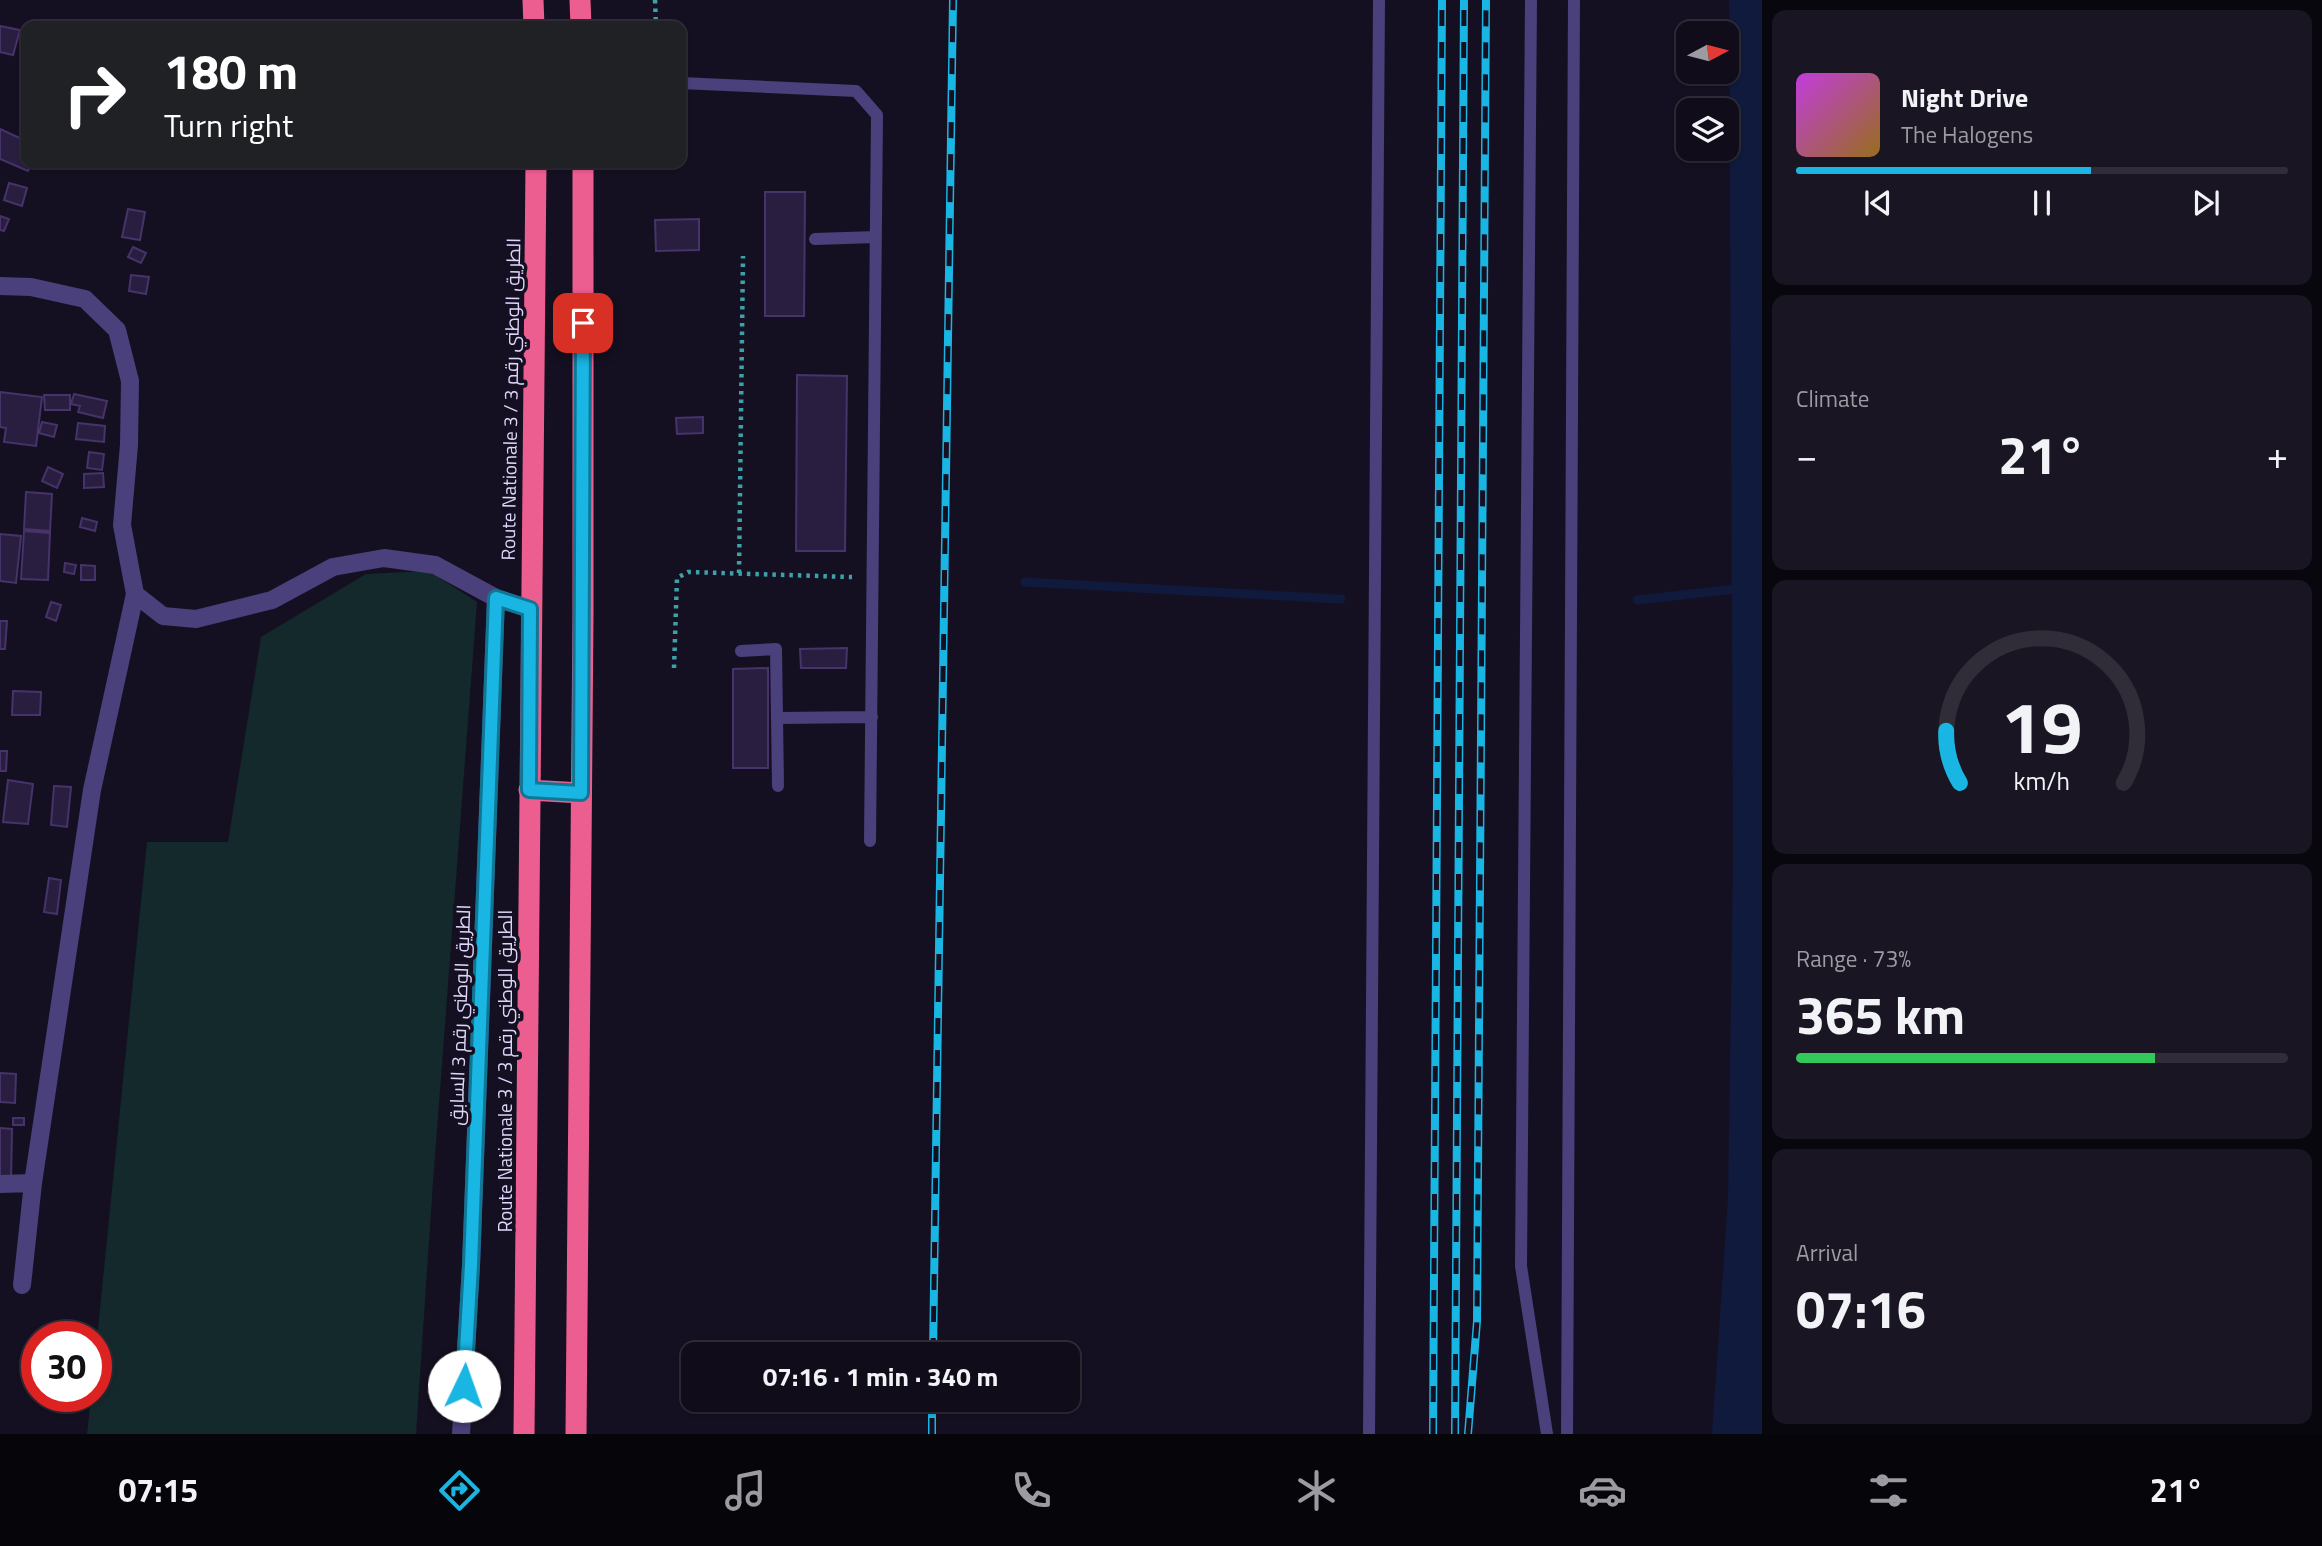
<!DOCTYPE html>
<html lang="en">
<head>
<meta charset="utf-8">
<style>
	body { margin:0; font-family:"Titillium Web",Cairo,sans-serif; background:#191522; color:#f1f3f6; height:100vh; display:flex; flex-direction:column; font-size:26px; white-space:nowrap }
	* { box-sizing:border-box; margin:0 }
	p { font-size:23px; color:#9c9ba2 }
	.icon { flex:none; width:38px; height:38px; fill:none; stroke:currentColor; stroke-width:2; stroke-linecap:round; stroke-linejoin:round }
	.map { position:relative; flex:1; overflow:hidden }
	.panel { display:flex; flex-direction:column; gap:10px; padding:10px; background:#09070e; width:560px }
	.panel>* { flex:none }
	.top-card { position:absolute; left:21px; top:21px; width:665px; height:147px; border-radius:14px; box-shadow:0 2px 5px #0004,0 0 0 2px #302c38; background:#202124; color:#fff; overflow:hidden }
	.needle { width:46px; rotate:83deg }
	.controls { position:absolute; left:1676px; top:21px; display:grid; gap:14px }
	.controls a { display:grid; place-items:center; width:63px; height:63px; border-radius:14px; background:#100c19; box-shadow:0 2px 5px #0004,0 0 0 2px #302c38; font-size:35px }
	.speed { position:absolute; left:21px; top:1321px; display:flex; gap:14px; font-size:35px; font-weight:700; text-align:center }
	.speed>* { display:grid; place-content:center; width:91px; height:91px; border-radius:50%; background:#100c19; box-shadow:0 2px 5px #0004,0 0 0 2px #302c38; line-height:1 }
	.speed .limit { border:10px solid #d22; background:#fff; color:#111 }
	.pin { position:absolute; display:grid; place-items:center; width:60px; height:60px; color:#fff; margin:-30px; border-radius:14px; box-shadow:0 4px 10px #0006 }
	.me { position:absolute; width:77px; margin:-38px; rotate:3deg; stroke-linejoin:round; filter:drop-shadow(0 0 5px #0008) }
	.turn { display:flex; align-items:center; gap:24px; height:147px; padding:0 28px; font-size:32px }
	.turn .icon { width:91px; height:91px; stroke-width:2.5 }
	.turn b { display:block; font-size:49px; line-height:60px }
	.big { font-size:52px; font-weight:700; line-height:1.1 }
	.panel .tile { flex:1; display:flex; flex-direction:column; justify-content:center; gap:10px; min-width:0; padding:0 24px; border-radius:14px; background:#191522 }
	.panel .dial { align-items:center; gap:0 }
	.dial svg { height:182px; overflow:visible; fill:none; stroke:#302c38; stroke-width:7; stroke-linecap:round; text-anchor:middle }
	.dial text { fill:#f1f3f6; stroke:none }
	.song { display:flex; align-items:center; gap:21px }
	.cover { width:84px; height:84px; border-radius:10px; background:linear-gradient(135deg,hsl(290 70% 55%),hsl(40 70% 35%)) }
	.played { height:7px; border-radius:4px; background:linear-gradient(90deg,#19b5e3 60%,#302c38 60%) }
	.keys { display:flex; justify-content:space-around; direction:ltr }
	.heat { display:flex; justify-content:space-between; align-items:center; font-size:38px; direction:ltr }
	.charge { height:10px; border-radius:5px; background:linear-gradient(90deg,#34c759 73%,#302c38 0) }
	.trip { position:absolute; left:681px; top:1342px; width:399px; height:70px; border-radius:14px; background:#100c19; box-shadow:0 2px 5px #0004,0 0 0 2px #302c38; font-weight:700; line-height:70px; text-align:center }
	.dock { display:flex; height:112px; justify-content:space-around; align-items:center; background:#06050a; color:#9c9ba2 }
	.dock .icon { width:49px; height:49px }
	.dock .selected { color:#19b5e3 }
	.dock b { font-size:32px; color:#f1f3f6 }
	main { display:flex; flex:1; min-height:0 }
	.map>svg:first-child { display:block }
	.green { fill:#14292b }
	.water { fill:#0f1a3c }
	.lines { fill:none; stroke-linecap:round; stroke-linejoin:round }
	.stream { stroke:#0f1a3c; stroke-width:9 }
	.building { fill:#2a1e40; stroke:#45336a; stroke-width:2 }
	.path { stroke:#3ca1a8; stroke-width:4.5; stroke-dasharray:3.5 5; stroke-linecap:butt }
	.lane { stroke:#4a407b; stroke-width:12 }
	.street { stroke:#4a407b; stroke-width:18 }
	.highway { stroke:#ed5e90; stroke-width:21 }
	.rail-casing { stroke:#19b5e3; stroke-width:8 }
	.rail { stroke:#151021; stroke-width:5; stroke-dasharray:16; stroke-linecap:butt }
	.route-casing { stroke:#107694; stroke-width:18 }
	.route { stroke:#19b5e3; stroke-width:12 }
	.labels { text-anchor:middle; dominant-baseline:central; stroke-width:7; stroke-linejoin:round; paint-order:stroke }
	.street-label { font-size:19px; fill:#ded5fa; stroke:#151021 }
</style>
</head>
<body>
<main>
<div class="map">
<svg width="1762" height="1434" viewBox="0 0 1762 1434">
	<rect width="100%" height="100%" fill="#151021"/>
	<path class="green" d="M429 571 477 602 433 1182 416 1434H87L91 1397 96 1396V1349L147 842H228L261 637 366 574Z"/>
	<path class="water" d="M1729 0H1762V1434H1712L1728 1198 1733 862Z"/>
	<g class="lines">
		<path class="stream" d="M1025 582 1341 599
			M1637 600 1762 586"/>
	</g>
	<path class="building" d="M0 26 20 30 13 55 0 52Z
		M0 129 26 141V163H32L28 171 0 159Z
		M9 183 27 188 22 206 4 200Z
		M765 192H805L804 316H765Z
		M128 209 145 212 140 240 122 237Z
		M0 216 9 219 4 231 0 230Z
		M699 219V250L656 251 655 220Z
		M133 247 146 253 141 263 128 257Z
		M131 275 149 277 146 294 129 291Z
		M797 375 847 376 845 551H796Z
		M0 392 42 397 36 446 4 442 6 428 0 427Z
		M74 394 107 401 103 418 78 412 80 406 71 404Z
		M44 395H70V410H45Z
		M703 417V433L677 434 676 418Z
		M42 422 57 425 54 437 39 433Z
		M78 423 105 426 104 442 76 439Z
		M89 452 104 454 102 470 87 468Z
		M48 467 63 474 57 488 42 481Z
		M103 473 104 487 84 488V474Z
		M26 492 52 494 50 531 24 529Z
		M82 518 97 522 95 531 80 527Z
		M24 531 50 533 48 580 21 579Z
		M0 534 21 536 16 583 0 581Z
		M65 563 76 565 74 574 64 572Z
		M81 565 95 566V580H81Z
		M51 602 61 605 56 621 46 617Z
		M0 621H7L5 649H0Z
		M847 648 846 668H801L800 649Z
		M768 668V768H733V669Z
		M13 691 41 692 40 715H12Z
		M0 751H7L6 771H0Z
		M8 780 33 784 28 824 3 822Z
		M54 786 71 787 67 827 51 825Z
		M49 878 61 880 57 914 44 912Z
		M0 1073 16 1074 15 1103 0 1102Z
		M13 1118H24V1125H13Z
		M0 1128 12 1129 11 1180H0Z"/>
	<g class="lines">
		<path class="path" d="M655 0 656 26
			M739 573 743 256
			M674 668 677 578 688 572 852 577"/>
		<path class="lane" d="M1531 0 1521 1266 1547 1434
			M681 83 856 91 877 115 870 841
			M815 239 876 237
			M741 651 776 649 778 786
			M778 718 872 717
			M1369 1434 1379 0
			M1567 1434 1574 0"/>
		<path class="street" d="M0 286 31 287 85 299 117 330 130 381 129 445 122 525 135 594 92 790 33 1183 22 1285
			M135 594 163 616 196 619 272 600 333 567 384 558 435 565 496 598 530 609
			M0 1184 33 1183
			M461 1434 471 1266 496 598"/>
		<path class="highway" d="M533 0 534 26
			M580 0 581 26
			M529 790 581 793
			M524 1434 536 163
			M576 1434 583 616V163"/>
		<g class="rail-casing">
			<path id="rail" d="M933 1354 953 0
				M932 1434V1400
				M1433 1434 1442 0
				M1455 1434 1464 0
				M1468 1434 1477 1321 1486 0"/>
		</g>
		<use href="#rail" class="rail"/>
	</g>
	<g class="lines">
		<g class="route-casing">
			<path id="route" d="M464 1386 471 1265 496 598 530 609 529 790 581 793 583 323"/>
		</g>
		<use href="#route" class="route"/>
	</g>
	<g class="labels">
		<g class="street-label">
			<text transform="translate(510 399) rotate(-89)">Route Nationale 3 / الطريق الوطني رقم 3</text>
			<text transform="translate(459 1015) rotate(-88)">الطريق الوطني رقم 3 السابق</text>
			<text transform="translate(504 1071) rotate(-90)">Route Nationale 3 / الطريق الوطني رقم 3</text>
		</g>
	</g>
</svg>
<div class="controls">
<a><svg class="needle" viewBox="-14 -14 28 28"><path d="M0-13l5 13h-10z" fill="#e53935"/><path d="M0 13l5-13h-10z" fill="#9c9ba2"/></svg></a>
<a><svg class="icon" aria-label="layers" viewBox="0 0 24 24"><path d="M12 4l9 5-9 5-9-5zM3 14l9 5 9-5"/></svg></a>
</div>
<div class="speed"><div class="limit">30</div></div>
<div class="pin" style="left:583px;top:323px;background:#d93025"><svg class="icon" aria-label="arrive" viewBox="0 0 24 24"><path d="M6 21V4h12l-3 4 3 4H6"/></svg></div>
<svg class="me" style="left:464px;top:1386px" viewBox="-20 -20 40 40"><circle r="19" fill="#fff"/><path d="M0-13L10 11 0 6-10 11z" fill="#19b5e3"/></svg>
<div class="trip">07:16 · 1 min · 340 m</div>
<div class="top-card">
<div class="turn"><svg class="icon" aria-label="right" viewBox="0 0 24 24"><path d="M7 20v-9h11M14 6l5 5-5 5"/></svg><div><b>180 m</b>Turn right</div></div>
</div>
</div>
<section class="panel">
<div class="tile">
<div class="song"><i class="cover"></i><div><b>Night Drive</b><p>The Halogens</p></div></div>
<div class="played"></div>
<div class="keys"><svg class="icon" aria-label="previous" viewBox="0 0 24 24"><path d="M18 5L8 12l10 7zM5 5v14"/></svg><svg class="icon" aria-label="pause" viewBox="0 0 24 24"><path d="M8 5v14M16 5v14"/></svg><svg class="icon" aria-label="next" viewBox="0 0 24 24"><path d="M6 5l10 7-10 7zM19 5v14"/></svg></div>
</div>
<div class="tile"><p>Climate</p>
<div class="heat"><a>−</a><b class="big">21°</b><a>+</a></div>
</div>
<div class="tile dial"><svg viewBox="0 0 100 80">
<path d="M14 69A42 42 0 1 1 86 69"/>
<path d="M14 69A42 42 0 0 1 8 46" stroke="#19b5e3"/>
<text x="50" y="56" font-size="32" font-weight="700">19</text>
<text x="50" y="72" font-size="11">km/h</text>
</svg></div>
<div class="tile"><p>Range · 73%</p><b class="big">365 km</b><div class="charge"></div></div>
<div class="tile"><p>Arrival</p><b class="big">07:16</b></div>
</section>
</main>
<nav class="dock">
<b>07:15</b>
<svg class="icon selected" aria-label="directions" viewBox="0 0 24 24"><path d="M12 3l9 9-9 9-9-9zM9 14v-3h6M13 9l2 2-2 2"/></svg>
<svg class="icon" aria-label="music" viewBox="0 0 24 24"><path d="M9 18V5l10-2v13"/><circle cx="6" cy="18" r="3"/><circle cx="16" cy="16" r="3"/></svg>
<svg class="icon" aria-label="phone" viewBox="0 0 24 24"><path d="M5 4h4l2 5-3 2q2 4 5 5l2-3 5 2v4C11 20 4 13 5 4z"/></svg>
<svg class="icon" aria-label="climate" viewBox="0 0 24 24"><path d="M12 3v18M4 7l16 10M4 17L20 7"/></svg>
<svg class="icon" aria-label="car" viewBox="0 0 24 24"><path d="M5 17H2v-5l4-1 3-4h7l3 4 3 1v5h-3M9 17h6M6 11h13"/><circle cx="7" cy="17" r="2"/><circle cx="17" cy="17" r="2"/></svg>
<svg class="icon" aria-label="filters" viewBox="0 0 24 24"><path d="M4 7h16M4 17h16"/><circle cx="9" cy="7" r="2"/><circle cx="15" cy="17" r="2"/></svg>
<b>21°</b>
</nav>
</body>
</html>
